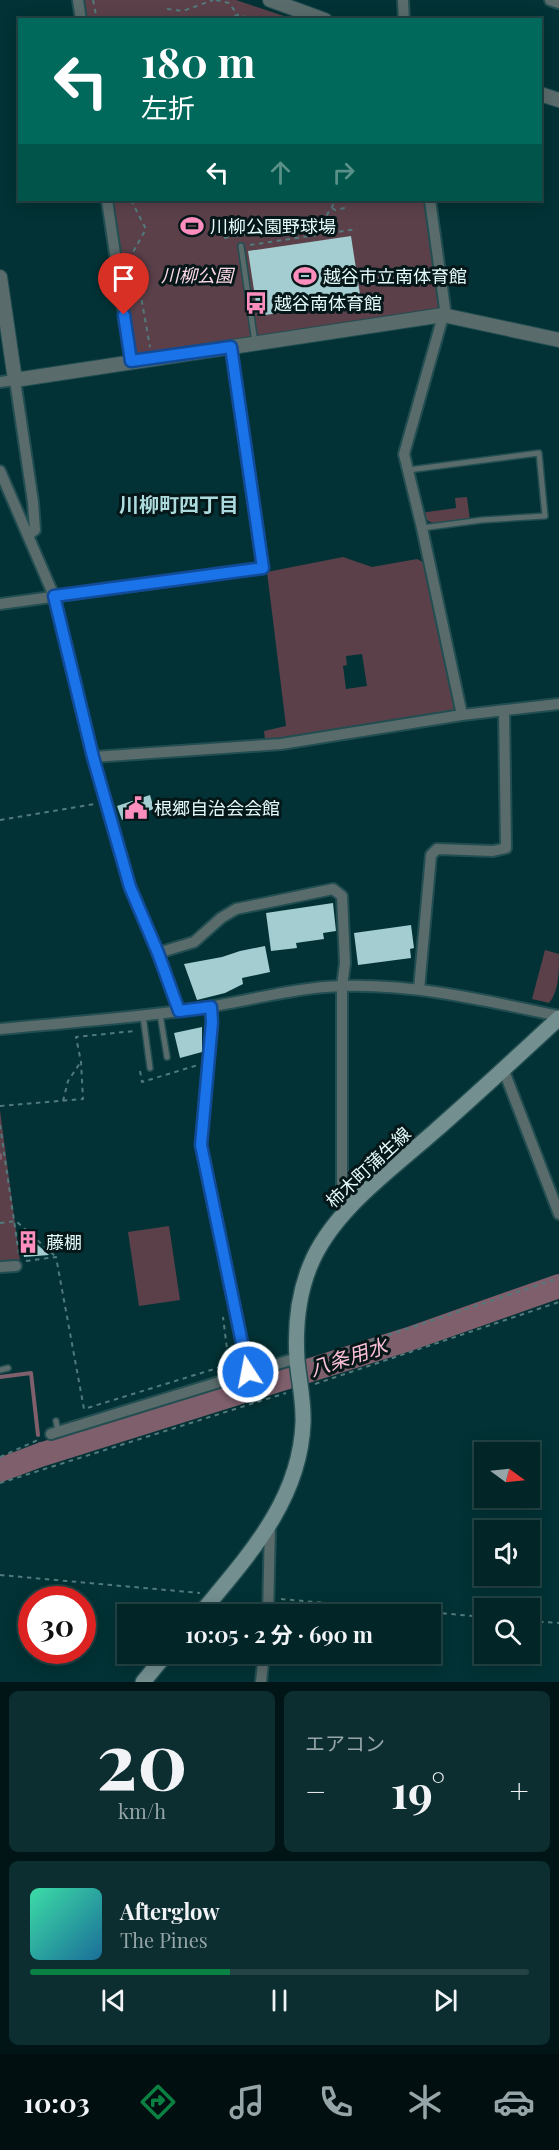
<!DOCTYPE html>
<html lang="ja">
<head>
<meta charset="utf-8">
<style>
	body { margin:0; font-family:"Playfair Display","Noto Sans JP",serif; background:#0c2e30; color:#f1f3f6; height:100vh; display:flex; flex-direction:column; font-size:22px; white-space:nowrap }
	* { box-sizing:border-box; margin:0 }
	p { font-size:20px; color:#96a5a8 }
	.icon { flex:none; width:33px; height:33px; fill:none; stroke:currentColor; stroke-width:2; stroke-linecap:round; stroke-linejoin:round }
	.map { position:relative; height:1682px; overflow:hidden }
	.side { display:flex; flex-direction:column; gap:9px; padding:9px; background:#011516; flex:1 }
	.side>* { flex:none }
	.hud { position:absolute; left:18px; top:18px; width:524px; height:183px; border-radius:0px; box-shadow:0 3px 15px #0003,0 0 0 2px #234345; background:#00695c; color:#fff; overflow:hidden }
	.needle { width:39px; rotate:105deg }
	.controls { position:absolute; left:474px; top:1442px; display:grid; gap:12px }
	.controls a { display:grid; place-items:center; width:66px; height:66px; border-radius:0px; background:#022628; box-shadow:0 3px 15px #0003,0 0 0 2px #234345; font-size:30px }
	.speed { position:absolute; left:18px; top:1586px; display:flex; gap:12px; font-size:30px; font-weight:700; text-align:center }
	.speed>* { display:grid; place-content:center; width:78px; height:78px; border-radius:50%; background:#022628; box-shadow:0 3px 15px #0003,0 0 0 2px #234345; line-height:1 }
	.speed .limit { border:9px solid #d22; background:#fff; color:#111 }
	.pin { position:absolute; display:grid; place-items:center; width:51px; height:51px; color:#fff; margin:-62px -26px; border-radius:50% 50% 50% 0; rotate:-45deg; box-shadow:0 0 6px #0007 }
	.pin .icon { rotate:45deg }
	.me { position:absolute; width:66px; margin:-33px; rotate:349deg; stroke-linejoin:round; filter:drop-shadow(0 0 4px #0008) }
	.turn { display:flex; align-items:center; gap:21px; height:126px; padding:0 24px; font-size:27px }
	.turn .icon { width:78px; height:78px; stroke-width:2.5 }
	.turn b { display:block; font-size:42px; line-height:51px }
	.lanes { display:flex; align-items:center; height:57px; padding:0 24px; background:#0003; justify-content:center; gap:30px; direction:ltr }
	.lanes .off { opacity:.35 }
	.big { font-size:45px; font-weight:700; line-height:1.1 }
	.side .widget { flex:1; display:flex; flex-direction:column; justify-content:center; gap:9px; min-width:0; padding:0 21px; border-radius:9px; background:#0c2e30 }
	.side .dial { align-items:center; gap:0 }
	.dial b { font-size:78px; line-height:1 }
	.song { display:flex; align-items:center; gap:18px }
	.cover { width:72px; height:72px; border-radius:9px; background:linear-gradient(135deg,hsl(160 70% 55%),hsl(200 70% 35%)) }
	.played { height:6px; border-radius:3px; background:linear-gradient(90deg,#0b8043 40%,#234345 40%) }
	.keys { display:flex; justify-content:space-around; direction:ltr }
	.heat { display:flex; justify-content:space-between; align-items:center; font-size:33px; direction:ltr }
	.side .tiles { flex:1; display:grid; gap:9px; grid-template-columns:1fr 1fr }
	.widget:last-child { grid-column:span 2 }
	.trip { position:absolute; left:117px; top:1604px; width:324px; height:60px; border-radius:0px; background:#022628; box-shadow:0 3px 15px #0003,0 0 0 2px #234345; font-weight:700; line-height:60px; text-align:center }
	.tab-bar { display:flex; height:96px; justify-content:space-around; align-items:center; background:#010f10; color:#96a5a8 }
	.tab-bar .icon { width:42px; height:42px }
	.tab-bar .active { color:#0b8043 }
	.tab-bar b { font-size:27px; color:#f1f3f6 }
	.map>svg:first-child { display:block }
	.green { fill:#5b404a; fill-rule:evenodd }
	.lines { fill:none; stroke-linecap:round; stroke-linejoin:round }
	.stream { stroke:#7f5f6c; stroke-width:4 }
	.river { stroke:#7f5f6c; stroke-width:24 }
	.building { fill:#a3cdd0 }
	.service-casing { stroke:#224e51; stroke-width:8 }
	.minor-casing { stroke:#224e51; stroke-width:14 }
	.tertiary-casing { stroke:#224e51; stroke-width:16 }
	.secondary-casing { stroke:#224e51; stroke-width:18 }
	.path { stroke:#52797b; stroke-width:2; stroke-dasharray:4.5 4.5; stroke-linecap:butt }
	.service { stroke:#5a6b6c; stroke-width:5 }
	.minor { stroke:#5a6b6c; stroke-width:10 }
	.tertiary { stroke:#5a6b6c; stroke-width:14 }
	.secondary { stroke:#748f90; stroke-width:15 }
	.route-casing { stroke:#114b97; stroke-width:15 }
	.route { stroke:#1a73e8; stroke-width:10 }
	.labels { text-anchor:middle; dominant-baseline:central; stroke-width:6; stroke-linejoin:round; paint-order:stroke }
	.poi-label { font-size:18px; fill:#e3fafb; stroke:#051718; text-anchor:start }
	.park-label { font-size:18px; font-style:italic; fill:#fed9e7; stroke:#051718 }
	.street-label { font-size:18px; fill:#e3fafb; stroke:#051718 }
	.neighbourhood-label { font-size:20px; font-weight:bold; fill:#acdadd; stroke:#051718 }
	.water-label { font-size:20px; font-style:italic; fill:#fcc0d7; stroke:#051718 }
</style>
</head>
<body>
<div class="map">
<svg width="559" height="1682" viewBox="0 0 559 1682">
	<rect width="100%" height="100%" fill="#023235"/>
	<path class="green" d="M81 0H236L293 19H84Z
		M108 200H430L441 309 131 361Z
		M467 497 470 520 435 525 422 517 420 513 456 508 455 498Z
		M343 557 372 567 417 559 425 563 455 711 265 740 264 731 286 726 267 572ZM362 654 367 686 346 689 343 666 347 665 346 656Z
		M545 950 559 954C559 971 559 992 549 1003L532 999Z
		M0 1110 20 1261 0 1263Z
		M169 1226 180 1300 139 1306 128 1232Z"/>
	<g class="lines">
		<path class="stream" d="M0 1155V1158
			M0 1377 31 1373 38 1435
			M40 1444V1455"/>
		<path class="river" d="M0 1470 40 1455 409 1339 559 1286"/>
	</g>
	<path class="building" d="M351 236 361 301 258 316 248 251Z
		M150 795 154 809 122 820 117 806Z
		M333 903 336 931 323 933 324 939 296 943 297 948 271 951 266 913Z
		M411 925 414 948 410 949 411 958 358 965 354 933Z
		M265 946 270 972 242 978 243 984 225 993 197 1000 184 964 222 957 240 951Z
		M202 1027V1052L180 1058 174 1033Z
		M20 1229 49 1255 24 1257Z"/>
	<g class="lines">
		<g class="service-casing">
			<path id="service" d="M241 246 255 343
				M408 470 539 453 545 516 482 520 422 528
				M160 1014 167 1057
				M143 1016 150 1068
				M0 1370 8 1368
				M56 1421 58 1431"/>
		</g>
		<g class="minor-casing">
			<path id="minor" d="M78 0 81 20
				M403 0 404 20
				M550 0 559 3
				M107 200 131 361
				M430 200 445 309 404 454 422 528 462 715
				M0 382 15 380 33 502 35 530 29 534
				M0 471 54 596 93 757 130 887 158 953 179 1011
				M0 604 263 568 231 347
				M93 757 281 744 462 715 559 704
				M158 953 194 942 221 918 236 909 333 889 342 896 345 963 342 986V1214
				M419 989 431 855 437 849 493 851 506 848 504 710
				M211 1007 212 1022 201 1145 248 1372
				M0 1029C69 1022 140 1018 208 1007 253 1000 297 987 343 986 417 984 487 1001 559 1016
				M504 1071 559 1214
				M0 1267 16 1266
				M51 1434 297 1358
				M268 1614 270 1526
				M261 1682 264 1653"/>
		</g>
		<g class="tertiary-casing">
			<path id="tertiary" d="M270 0 325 20
				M540 94 559 100
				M0 277 15 380 443 315 559 340"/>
		</g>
		<g class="secondary-casing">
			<path id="secondary" d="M200 1614C247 1557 300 1501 303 1423 304 1402 299 1381 297 1360 295 1328 298 1295 310 1266 332 1211 391 1170 435 1131 477 1094 518 1056 559 1018
				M143 1682 167 1653"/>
		</g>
		<path class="path" d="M93 0 97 20
			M216 0 229 3 238 15
			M167 9 183 11 213 0
			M217 20 238 15 259 20
			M131 200 146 229 133 252 150 347
			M332 208 335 210 345 208
			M224 238 322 223 336 200
			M250 245 357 229
			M0 820 95 804
			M140 1071 142 1082 198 1065
			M63 1101 68 1081 80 1063
			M0 1106 83 1099 81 1062 76 1037 134 1031
			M0 1125 19 1255
			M0 1223 16 1221 56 1257
			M26 1261 56 1257 84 1409 224 1366 228 1357 223 1317
			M311 1361 559 1278
			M315 1384 559 1302
			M0 1457 40 1439
			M0 1483 286 1393
			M0 1575 200 1593
			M281 1599 484 1617
			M530 1621 559 1623"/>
		<use href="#service" class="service"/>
		<use href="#minor" class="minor"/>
		<use href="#tertiary" class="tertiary"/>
		<use href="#secondary" class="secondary"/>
	</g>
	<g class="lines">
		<g class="route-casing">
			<path id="route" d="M124 315 131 361 231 347 263 568 54 596 93 757 130 887 158 953 179 1011 211 1007 212 1022 201 1145 248 1372"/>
		</g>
		<use href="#route" class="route"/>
	</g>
	<defs>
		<g id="stadium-bare" transform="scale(1.8)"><path d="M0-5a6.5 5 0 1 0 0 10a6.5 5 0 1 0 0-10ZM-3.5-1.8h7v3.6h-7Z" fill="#fd8ebe" stroke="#051718" stroke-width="2.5" paint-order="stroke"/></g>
		<g id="bus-bare" transform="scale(1.8)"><path d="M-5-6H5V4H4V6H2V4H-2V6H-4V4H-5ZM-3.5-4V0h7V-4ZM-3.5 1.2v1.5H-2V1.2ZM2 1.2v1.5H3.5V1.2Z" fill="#fd8ebe" stroke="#051718" stroke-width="2.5" paint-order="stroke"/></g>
		<g id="civic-bare" transform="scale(1.8)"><path d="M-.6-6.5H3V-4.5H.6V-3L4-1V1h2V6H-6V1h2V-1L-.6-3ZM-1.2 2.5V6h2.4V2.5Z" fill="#fd8ebe" stroke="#051718" stroke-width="2.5" paint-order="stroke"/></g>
		<g id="building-bare" transform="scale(1.8)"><path d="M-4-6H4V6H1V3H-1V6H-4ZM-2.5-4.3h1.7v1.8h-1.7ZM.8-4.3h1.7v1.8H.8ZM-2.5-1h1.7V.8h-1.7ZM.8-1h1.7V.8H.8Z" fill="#fd8ebe" stroke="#051718" stroke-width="2.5" paint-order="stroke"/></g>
	</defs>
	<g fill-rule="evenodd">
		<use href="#stadium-bare" x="192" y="226"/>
		<use href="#stadium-bare" x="305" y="276"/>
		<use href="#bus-bare" x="256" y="303"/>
		<use href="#civic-bare" x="136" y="808"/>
		<use href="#building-bare" x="28" y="1242"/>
	</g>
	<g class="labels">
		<g class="poi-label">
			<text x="210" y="226">川柳公園野球場</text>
			<text x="323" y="276">越谷市立南体育館</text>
			<text x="274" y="303">越谷南体育館</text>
			<text x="154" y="808">根郷自治会会館</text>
			<text x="46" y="1242">藤棚</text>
		</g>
		<g class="park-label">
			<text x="197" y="275">川柳公園</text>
		</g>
		<g class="street-label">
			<text transform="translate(368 1167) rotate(-43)">柿木町蒲生線</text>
		</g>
		<g class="neighbourhood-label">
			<text x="179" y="503">川柳町四丁目</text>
		</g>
		<g class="water-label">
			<text transform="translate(348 1356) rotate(-18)">八条用水</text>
		</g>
	</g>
</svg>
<div class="controls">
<a><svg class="needle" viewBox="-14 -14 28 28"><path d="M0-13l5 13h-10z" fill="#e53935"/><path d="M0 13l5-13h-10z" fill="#96a5a8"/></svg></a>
<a><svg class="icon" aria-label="sound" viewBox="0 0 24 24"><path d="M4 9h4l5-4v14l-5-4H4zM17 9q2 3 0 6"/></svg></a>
<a><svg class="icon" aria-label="search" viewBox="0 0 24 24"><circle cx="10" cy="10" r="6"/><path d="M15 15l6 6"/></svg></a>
</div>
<div class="speed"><div class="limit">30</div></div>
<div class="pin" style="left:124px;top:315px;background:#d93025"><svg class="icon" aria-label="arrive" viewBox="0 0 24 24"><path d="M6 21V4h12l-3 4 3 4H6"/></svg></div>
<svg class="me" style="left:248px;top:1372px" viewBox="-20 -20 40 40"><circle r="17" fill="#1a73e8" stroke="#fff" stroke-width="3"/><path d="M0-11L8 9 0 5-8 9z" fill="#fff"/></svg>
<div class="trip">10:05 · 2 分 · 690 m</div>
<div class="hud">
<div class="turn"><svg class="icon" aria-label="left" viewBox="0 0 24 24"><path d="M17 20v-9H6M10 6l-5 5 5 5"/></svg><div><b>180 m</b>左折</div></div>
<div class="lanes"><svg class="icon" aria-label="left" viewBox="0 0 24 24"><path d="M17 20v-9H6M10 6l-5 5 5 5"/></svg><svg class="icon off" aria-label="ahead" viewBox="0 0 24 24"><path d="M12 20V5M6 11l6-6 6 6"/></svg><svg class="icon off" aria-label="right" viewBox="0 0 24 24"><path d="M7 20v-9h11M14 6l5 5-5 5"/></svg></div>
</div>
</div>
<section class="side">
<div class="tiles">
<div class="widget dial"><b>20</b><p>km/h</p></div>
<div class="widget"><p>エアコン</p>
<div class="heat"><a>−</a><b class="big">19°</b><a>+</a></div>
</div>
<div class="widget">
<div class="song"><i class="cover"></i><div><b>Afterglow</b><p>The Pines</p></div></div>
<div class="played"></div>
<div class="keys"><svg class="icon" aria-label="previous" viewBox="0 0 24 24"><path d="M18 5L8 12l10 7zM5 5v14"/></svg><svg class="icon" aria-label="pause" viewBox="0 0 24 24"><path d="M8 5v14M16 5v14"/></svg><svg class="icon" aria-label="next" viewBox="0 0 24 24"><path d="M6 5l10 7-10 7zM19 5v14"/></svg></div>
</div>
</div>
</section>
<nav class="tab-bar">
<b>10:03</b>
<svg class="icon active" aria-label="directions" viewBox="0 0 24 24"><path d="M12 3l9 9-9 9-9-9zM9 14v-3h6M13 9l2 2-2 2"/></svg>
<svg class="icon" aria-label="music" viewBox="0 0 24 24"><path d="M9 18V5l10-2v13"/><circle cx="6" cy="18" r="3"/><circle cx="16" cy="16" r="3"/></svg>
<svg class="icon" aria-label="phone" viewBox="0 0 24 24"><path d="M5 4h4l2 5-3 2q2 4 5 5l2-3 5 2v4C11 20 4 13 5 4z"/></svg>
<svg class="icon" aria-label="climate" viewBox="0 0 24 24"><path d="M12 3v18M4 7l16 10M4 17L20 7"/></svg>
<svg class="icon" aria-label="car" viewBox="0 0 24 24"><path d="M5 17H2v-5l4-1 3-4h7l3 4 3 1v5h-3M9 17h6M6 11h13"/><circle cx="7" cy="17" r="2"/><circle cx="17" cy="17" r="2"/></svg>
</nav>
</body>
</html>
